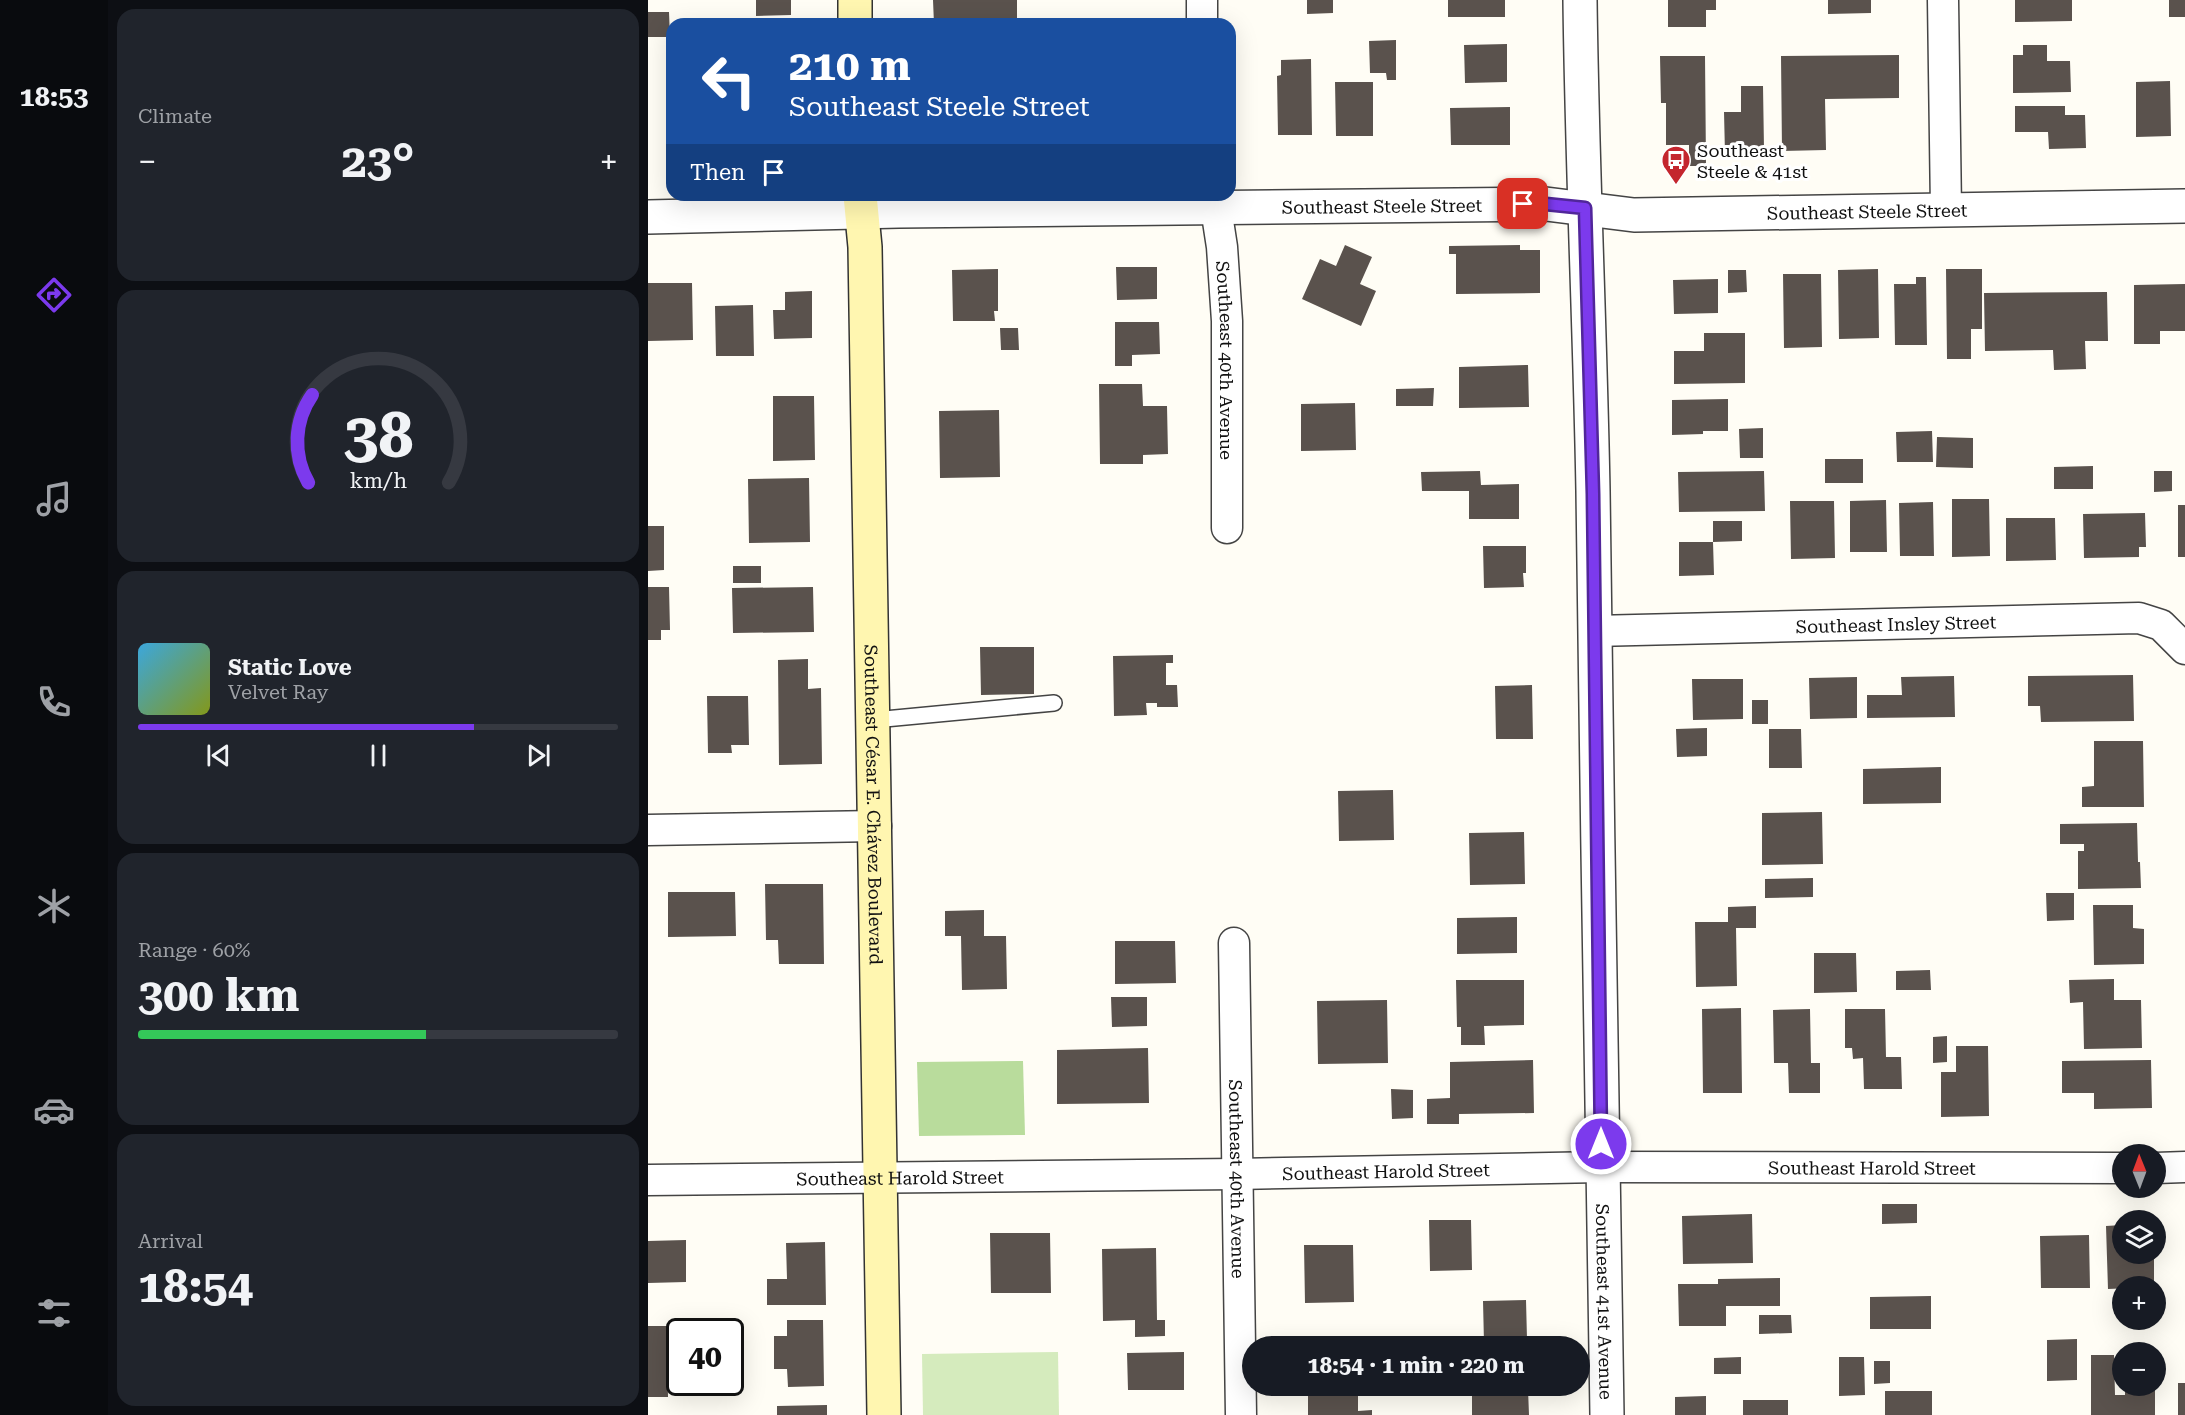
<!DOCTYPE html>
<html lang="en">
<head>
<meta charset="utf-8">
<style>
	body { margin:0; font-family:"Roboto Serif",serif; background:#20242c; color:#f1f3f6; height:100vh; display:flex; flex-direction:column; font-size:22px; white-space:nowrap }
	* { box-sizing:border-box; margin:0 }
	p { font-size:20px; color:#9ea1a6 }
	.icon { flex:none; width:33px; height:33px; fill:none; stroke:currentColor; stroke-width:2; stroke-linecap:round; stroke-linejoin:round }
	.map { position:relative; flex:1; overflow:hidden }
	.drawer { display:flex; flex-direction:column; gap:9px; padding:9px; background:#0d0f14; width:540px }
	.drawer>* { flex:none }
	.guide { position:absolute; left:18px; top:18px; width:570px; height:183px; border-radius:18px; box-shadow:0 6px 24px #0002; background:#1a4fa0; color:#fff; overflow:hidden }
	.needle { width:39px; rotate:359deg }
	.controls { position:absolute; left:1464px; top:1144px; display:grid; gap:12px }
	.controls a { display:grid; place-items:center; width:54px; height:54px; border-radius:50%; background:#171b24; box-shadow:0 6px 24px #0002; font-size:30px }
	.speed { position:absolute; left:18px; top:1318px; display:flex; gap:12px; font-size:30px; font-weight:700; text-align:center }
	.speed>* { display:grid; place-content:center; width:78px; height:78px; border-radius:50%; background:#171b24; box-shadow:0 6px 24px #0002; line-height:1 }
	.speed .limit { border:3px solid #111; border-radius:9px; background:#fff; color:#111 }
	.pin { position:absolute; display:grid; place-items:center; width:51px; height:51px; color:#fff; margin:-26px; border-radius:12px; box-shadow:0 3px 9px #0006 }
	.me { position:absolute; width:66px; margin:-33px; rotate:0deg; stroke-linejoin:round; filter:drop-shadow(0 0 4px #0008) }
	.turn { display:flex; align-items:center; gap:21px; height:126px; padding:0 24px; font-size:27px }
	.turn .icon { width:78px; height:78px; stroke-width:2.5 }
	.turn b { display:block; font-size:42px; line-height:51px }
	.then { display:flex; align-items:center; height:57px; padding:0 24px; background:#0003; gap:12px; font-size:22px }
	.big { font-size:45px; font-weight:700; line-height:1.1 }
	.drawer .card { flex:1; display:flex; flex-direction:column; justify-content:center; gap:9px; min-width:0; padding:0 21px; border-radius:18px; background:#20242c }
	.drawer .dial { align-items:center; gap:0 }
	.dial svg { height:156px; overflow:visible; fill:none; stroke:#363941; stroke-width:7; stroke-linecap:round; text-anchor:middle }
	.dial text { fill:#f1f3f6; stroke:none }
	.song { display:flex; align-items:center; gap:18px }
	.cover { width:72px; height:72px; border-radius:9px; background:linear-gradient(135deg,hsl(200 70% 55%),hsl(70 70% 35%)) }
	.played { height:6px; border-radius:3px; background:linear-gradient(90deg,#7c3aed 70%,#363941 70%) }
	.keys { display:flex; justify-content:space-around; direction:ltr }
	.heat { display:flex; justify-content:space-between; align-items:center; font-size:33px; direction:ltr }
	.charge { height:9px; border-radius:4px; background:linear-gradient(90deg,#34c759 60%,#363941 0) }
	.trip { position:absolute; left:594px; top:1336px; width:348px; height:60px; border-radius:30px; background:#171b24; box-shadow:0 6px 24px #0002; font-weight:700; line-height:60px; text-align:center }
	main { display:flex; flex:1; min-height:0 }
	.dock { display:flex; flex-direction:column; width:108px; justify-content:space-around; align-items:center; background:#090b0e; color:#9ea1a6 }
	.dock .icon { width:42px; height:42px }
	.dock .selected { color:#7c3aed }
	.dock b { font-size:27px; color:#f1f3f6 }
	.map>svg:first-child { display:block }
	.green { fill:#d5ebbd }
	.forest { fill:#b9dc9c }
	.building { fill:#5a524d }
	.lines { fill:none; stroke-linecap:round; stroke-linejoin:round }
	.service-casing { stroke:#444; stroke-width:18 }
	.minor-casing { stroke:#444; stroke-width:33 }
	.tertiary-casing { stroke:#444; stroke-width:36 }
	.secondary-casing { stroke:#333; stroke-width:36 }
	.service { stroke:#fff; stroke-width:15 }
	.minor { stroke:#fff; stroke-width:30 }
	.tertiary { stroke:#fff; stroke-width:33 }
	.secondary { stroke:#fff6b0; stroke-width:33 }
	.route-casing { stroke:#51269a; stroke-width:15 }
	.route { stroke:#7c3aed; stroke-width:10 }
	.labels { text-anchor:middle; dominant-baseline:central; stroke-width:6; stroke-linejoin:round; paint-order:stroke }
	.poi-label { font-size:18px; fill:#111; stroke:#fff; text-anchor:start }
	.street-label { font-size:18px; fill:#111; stroke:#fff }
</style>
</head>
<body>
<main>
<nav class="dock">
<b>18:53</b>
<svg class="icon selected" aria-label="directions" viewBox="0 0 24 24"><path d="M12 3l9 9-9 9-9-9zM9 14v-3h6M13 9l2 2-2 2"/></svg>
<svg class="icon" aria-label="music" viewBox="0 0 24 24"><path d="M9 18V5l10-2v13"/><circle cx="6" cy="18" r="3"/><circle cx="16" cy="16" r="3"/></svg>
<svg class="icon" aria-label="phone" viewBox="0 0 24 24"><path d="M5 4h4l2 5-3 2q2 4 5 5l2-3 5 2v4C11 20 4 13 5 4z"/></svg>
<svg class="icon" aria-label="climate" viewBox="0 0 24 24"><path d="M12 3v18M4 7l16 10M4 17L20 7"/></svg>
<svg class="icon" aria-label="car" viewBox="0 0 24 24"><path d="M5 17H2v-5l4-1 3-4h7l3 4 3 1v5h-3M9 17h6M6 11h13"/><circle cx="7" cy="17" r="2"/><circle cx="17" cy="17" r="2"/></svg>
<svg class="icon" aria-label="filters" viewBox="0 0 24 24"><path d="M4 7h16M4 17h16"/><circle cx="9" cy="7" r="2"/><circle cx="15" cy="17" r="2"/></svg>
</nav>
<section class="drawer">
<div class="card"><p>Climate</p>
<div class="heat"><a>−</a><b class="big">23°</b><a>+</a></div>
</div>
<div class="card dial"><svg viewBox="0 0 100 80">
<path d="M14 69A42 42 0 1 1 86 69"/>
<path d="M14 69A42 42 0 0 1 16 24" stroke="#7c3aed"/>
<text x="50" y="56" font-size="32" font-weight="700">38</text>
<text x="50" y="72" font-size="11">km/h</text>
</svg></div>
<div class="card">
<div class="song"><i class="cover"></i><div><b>Static Love</b><p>Velvet Ray</p></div></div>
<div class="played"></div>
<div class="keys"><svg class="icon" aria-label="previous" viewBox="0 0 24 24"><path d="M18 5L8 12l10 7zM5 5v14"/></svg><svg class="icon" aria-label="pause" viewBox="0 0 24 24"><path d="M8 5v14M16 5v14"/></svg><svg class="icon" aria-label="next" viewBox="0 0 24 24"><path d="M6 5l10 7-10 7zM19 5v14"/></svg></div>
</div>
<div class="card"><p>Range · 60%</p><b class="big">300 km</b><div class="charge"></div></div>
<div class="card"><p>Arrival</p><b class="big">18:54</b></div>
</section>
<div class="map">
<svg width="1537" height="1415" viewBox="0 0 1537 1415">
	<rect width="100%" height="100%" fill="#fffdf5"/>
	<path class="green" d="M410 1352 411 1415H275L274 1354Z"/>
	<path class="forest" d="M375 1061 377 1135 271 1136 269 1062Z"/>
	<path class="building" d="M108 0H143V15L108 16Z
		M285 0H369V24H286Z
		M659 0H685V13L659 14Z
		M800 0H857V17H800Z
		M1020 0H1068V10H1058V27H1020Z
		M1180 0H1223V13L1180 14Z
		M1367 0H1424V21L1367 22Z
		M1521 0H1537V17H1521Z
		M0 12H21L22 37H0Z
		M748 40V80H739L738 73H722L721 41Z
		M859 44V82L817 83 816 45Z
		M1375 45H1399V61H1422L1423 92 1365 93V55H1375Z
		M1251 55V98L1177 99 1178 150 1134 151 1133 56Z
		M1012 56H1057L1058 166H1041V145H1018V103H1013Z
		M663 59 664 135H630L629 76 633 75V60Z
		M1522 81 1523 136 1488 137V82Z
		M687 82H725V136H688Z
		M1093 86H1115L1116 149H1095V154H1077L1076 112H1093Z
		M1367 106H1417V115H1437L1438 148 1401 149 1400 132H1367Z
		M862 107V145H803L802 108Z
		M697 245 724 257 712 284 728 291 713 326 654 299 672 259 688 266Z
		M872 245V250H892V293L808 294V254H801V246Z
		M468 267H509V299L469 300Z
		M350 269V311H346L347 321H305L304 270Z
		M1230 269 1231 338 1191 339 1190 270Z
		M1298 269H1334V329H1323V359H1299Z
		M1080 270H1098L1099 292 1080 293Z
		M1135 274H1173L1174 347 1136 348Z
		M1268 277H1278L1279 345H1247L1246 284H1268Z
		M1070 279V313L1026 314 1025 280Z
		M0 283H44L45 340 0 341Z
		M1537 284V331H1512V344H1486V285Z
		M164 291V338L126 339 125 310H137V292Z
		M1459 292 1460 341H1437L1438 369 1406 370 1405 350 1337 351 1336 293Z
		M105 305 106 356H68L67 306Z
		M467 322H511L512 354 484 355V366H467Z
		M352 328H370L371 350H353Z
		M1056 333H1097V383L1026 384V351H1056Z
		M880 365 881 407 811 408V367Z
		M451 384H494L495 406H519L520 454 495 455V464H452Z
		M786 388 785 406H748V389Z
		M125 396H166L167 460 125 461Z
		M1080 399V431H1055V434L1024 435V400Z
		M707 403 708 450 653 451V404Z
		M351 410 352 477 292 478 291 411Z
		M1115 428V458H1092L1091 429Z
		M1284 431 1285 462H1249L1248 432Z
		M1289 437 1325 438V468L1288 467Z
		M1177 459H1215V483H1177Z
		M1445 466V489H1406V467Z
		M832 471 833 485 871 484V519H821V491H774L773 472Z
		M1116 471 1117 511 1031 512 1030 472Z
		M1506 471H1524V491L1506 492Z
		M161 478 162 542 101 543 100 479Z
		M1304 499H1341L1342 556 1304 557Z
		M1238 500 1239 552H1202V501Z
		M1142 501H1186L1187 558 1143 559Z
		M1285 502 1286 556H1252L1251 503Z
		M1530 505H1537V557H1530Z
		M1497 513 1498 547H1491V557L1436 558 1435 514Z
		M1358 518H1407L1408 560 1358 561Z
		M1065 521H1094V541L1065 542Z
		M0 526H16V570L0 571Z
		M1031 542H1065L1066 575 1031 576Z
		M835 546H878V573H875L876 587 836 588Z
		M85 566H113V583H85Z
		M0 587H21L22 630H13V640H0Z
		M165 587 166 632 85 633 84 588Z
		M332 647H386V694L333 695Z
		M525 655V663H518V685H529L530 707H509V703H498L499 715 466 716 465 656Z
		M160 659V689L173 688 174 764 131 765 130 660Z
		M1485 675 1486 721 1393 722 1392 706H1380V676Z
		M1306 676 1307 717 1219 718V695H1254L1253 677Z
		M1209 677V718L1162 719 1161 678Z
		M1044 679H1095V719L1045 720Z
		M884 685 885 739H848L847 686Z
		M59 696H100L101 745H83L84 753H60Z
		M1104 700H1120V724H1104Z
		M1059 728V756L1029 757 1028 729Z
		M1121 729H1153L1154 768H1121Z
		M1446 741H1495L1496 807H1434V787L1446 786Z
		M1293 767V803L1215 804V769Z
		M745 790 746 840 691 841 690 791Z
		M1174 812 1175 864 1114 865V813Z
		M1489 823 1490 862H1492L1493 888 1430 889V851H1436V844H1412V824Z
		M876 832 877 884 822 885 821 833Z
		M1165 878V897L1117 898V879Z
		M117 884H175L176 964H131L130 940H118Z
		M20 892H87L88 936 20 937Z
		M1398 893H1426V920L1399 921Z
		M1445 905H1485V928L1496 929V964L1446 965Z
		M1108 906V928H1088L1089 986 1048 987 1047 922H1080V907Z
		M336 910V936H358L359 989 314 990 313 936H297V911Z
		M869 917V953L809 954V918Z
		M467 941H527L528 983 467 984Z
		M1166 953H1208L1209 992 1166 993Z
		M1282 970 1283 990H1248V971Z
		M1466 979V1000H1493L1494 1048 1436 1049 1435 1002 1422 1003 1421 980Z
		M808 980H876V1025L836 1026 837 1045H813V1027H809Z
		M463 997H499V1026L464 1027Z
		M739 1000 740 1063 670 1064 669 1001Z
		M1093 1008 1094 1093H1055L1054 1009Z
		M1162 1009 1163 1063H1172V1093H1141L1140 1063H1126L1125 1010Z
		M1197 1009H1237L1238 1057H1253L1254 1089H1216L1215 1058 1205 1059 1204 1048H1197Z
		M1299 1036V1062L1285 1063V1037Z
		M1308 1046H1340L1341 1116 1293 1117V1072H1308Z
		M500 1048 501 1103 409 1104V1050Z
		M885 1060 886 1113 811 1114V1124H779V1099L802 1098V1062Z
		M1503 1060 1504 1108 1446 1109V1093H1414V1061Z
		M743 1089 765 1090V1118L744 1119Z
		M1234 1204H1269V1223L1234 1224Z
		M1104 1214 1105 1263 1035 1264 1034 1216Z
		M781 1220H823L824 1270 782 1271Z
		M1474 1225V1254H1506V1287L1460 1289 1458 1226Z
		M342 1233H402L403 1293H343Z
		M1441 1235 1442 1288H1393L1392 1236Z
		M38 1240V1282L0 1283V1241Z
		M177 1242 178 1305H119V1279H139L138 1243Z
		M656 1245H705L706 1302 657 1303Z
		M508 1248 509 1320H517V1336L487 1337V1320L455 1321 454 1249Z
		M1132 1278V1306H1078V1326H1031L1030 1284H1070V1279Z
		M1283 1296V1329H1222V1297Z
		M878 1300 879 1339H871V1347H808L807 1343H836L835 1301Z
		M1111 1315H1143L1144 1333 1111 1334Z
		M139 1320H175L176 1386 140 1387 139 1369H126V1336H139Z
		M0 1326H19L20 1397H0Z
		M1429 1339V1380L1399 1381V1340Z
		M536 1352V1390H480L479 1353Z
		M1443 1355H1466L1467 1395H1477V1386H1507V1415H1443Z
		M1093 1357V1374H1066V1358Z
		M1191 1357H1216L1217 1395 1191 1396Z
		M1226 1361H1242V1383L1226 1384Z
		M1530 1383H1537V1415H1530Z
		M859 1389H880L881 1415H824V1393L859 1392Z
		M1237 1391H1284V1415H1237Z
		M660 1393H710V1411L724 1410V1415H660Z
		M1058 1396V1415H1027V1397Z
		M1095 1400H1140V1415H1095Z
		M179 1405V1415H129V1406Z"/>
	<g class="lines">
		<g class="service-casing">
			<path id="service" d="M226 720 406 703"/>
		</g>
		<g class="minor-casing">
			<g id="minor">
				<path d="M554 0V24"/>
				<path d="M1295 0 1298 210"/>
				<path id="s1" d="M566 195 574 247 579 321V528"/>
				<path id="s2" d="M946 631 1491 618 1513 625 1537 649"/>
				<path d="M0 830 228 826"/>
				<path id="s3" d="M586 943 593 1415"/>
				<path d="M1508 1168 1537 1167"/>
				<path id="s4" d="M0 1180 589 1174 953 1167 1474 1168"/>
			</g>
		</g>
		<g class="tertiary-casing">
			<g id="tertiary">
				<path id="s5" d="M932 0C934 164 942 327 945 491 950 799 952 1107 959 1415"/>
				<path id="s6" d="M0 217 251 211 898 204 986 215 1537 206"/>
			</g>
		</g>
		<g class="secondary-casing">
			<g id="secondary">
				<path d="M207 0V24"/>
				<path id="s7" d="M212 195 217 247 236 1415"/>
			</g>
		</g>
		<use href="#service" class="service"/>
		<use href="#minor" class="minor"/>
		<use href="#tertiary" class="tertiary"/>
		<use href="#secondary" class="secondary"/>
	</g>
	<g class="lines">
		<g class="route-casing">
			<path id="route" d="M875 204H898L937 208 945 494 953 1144"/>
		</g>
		<use href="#route" class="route"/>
	</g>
	<defs>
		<g id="bus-pin" transform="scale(1.5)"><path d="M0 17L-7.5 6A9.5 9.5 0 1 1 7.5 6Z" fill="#c4262e" stroke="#fff"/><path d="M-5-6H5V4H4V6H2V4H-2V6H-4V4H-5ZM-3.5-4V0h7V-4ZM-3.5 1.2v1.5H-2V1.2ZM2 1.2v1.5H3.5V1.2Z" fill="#fff"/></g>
	</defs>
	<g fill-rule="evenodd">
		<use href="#bus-pin" x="1028" y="160"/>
	</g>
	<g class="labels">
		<g class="poi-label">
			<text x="1049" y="150">Southeast<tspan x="1049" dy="21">Steele &amp; 41st</tspan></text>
		</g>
		<g class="street-label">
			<text stroke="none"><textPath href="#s6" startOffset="734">Southeast Steele Street</textPath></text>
			<text stroke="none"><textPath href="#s6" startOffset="1220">Southeast Steele Street</textPath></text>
			<text stroke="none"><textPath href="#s1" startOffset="166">Southeast 40th Avenue</textPath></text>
			<text stroke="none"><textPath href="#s2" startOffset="302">Southeast Insley Street</textPath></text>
			<text stroke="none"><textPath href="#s7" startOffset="610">Southeast César E. Chávez Boulevard</textPath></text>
			<text stroke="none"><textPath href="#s4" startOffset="1224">Southeast Harold Street</textPath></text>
			<text stroke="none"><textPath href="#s4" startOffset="738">Southeast Harold Street</textPath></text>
			<text stroke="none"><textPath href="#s4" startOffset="252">Southeast Harold Street</textPath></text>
			<text stroke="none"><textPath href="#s3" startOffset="236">Southeast 40th Avenue</textPath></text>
			<text stroke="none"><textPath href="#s5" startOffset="1302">Southeast 41st Avenue</textPath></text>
		</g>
	</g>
</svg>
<div class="controls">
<a><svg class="needle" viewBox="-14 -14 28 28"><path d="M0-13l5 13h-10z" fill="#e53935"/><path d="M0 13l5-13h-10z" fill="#9ea1a6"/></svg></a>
<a><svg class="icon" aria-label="layers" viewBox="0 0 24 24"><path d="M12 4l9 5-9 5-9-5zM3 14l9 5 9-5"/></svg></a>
<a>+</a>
<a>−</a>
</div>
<div class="speed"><div class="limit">40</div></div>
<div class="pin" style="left:875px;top:204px;background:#d93025"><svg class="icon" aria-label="arrive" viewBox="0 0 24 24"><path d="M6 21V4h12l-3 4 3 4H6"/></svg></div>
<svg class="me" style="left:953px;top:1144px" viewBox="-20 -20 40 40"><circle r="17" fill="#7c3aed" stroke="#fff" stroke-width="3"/><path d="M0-11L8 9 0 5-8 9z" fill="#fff"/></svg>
<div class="trip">18:54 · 1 min · 220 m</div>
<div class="guide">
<div class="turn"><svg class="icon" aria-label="left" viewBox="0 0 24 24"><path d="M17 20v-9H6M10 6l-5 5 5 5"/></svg><div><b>210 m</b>Southeast Steele Street</div></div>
<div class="then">Then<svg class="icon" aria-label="arrive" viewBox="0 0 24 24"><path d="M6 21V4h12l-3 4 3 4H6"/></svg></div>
</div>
</div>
</main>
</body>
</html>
